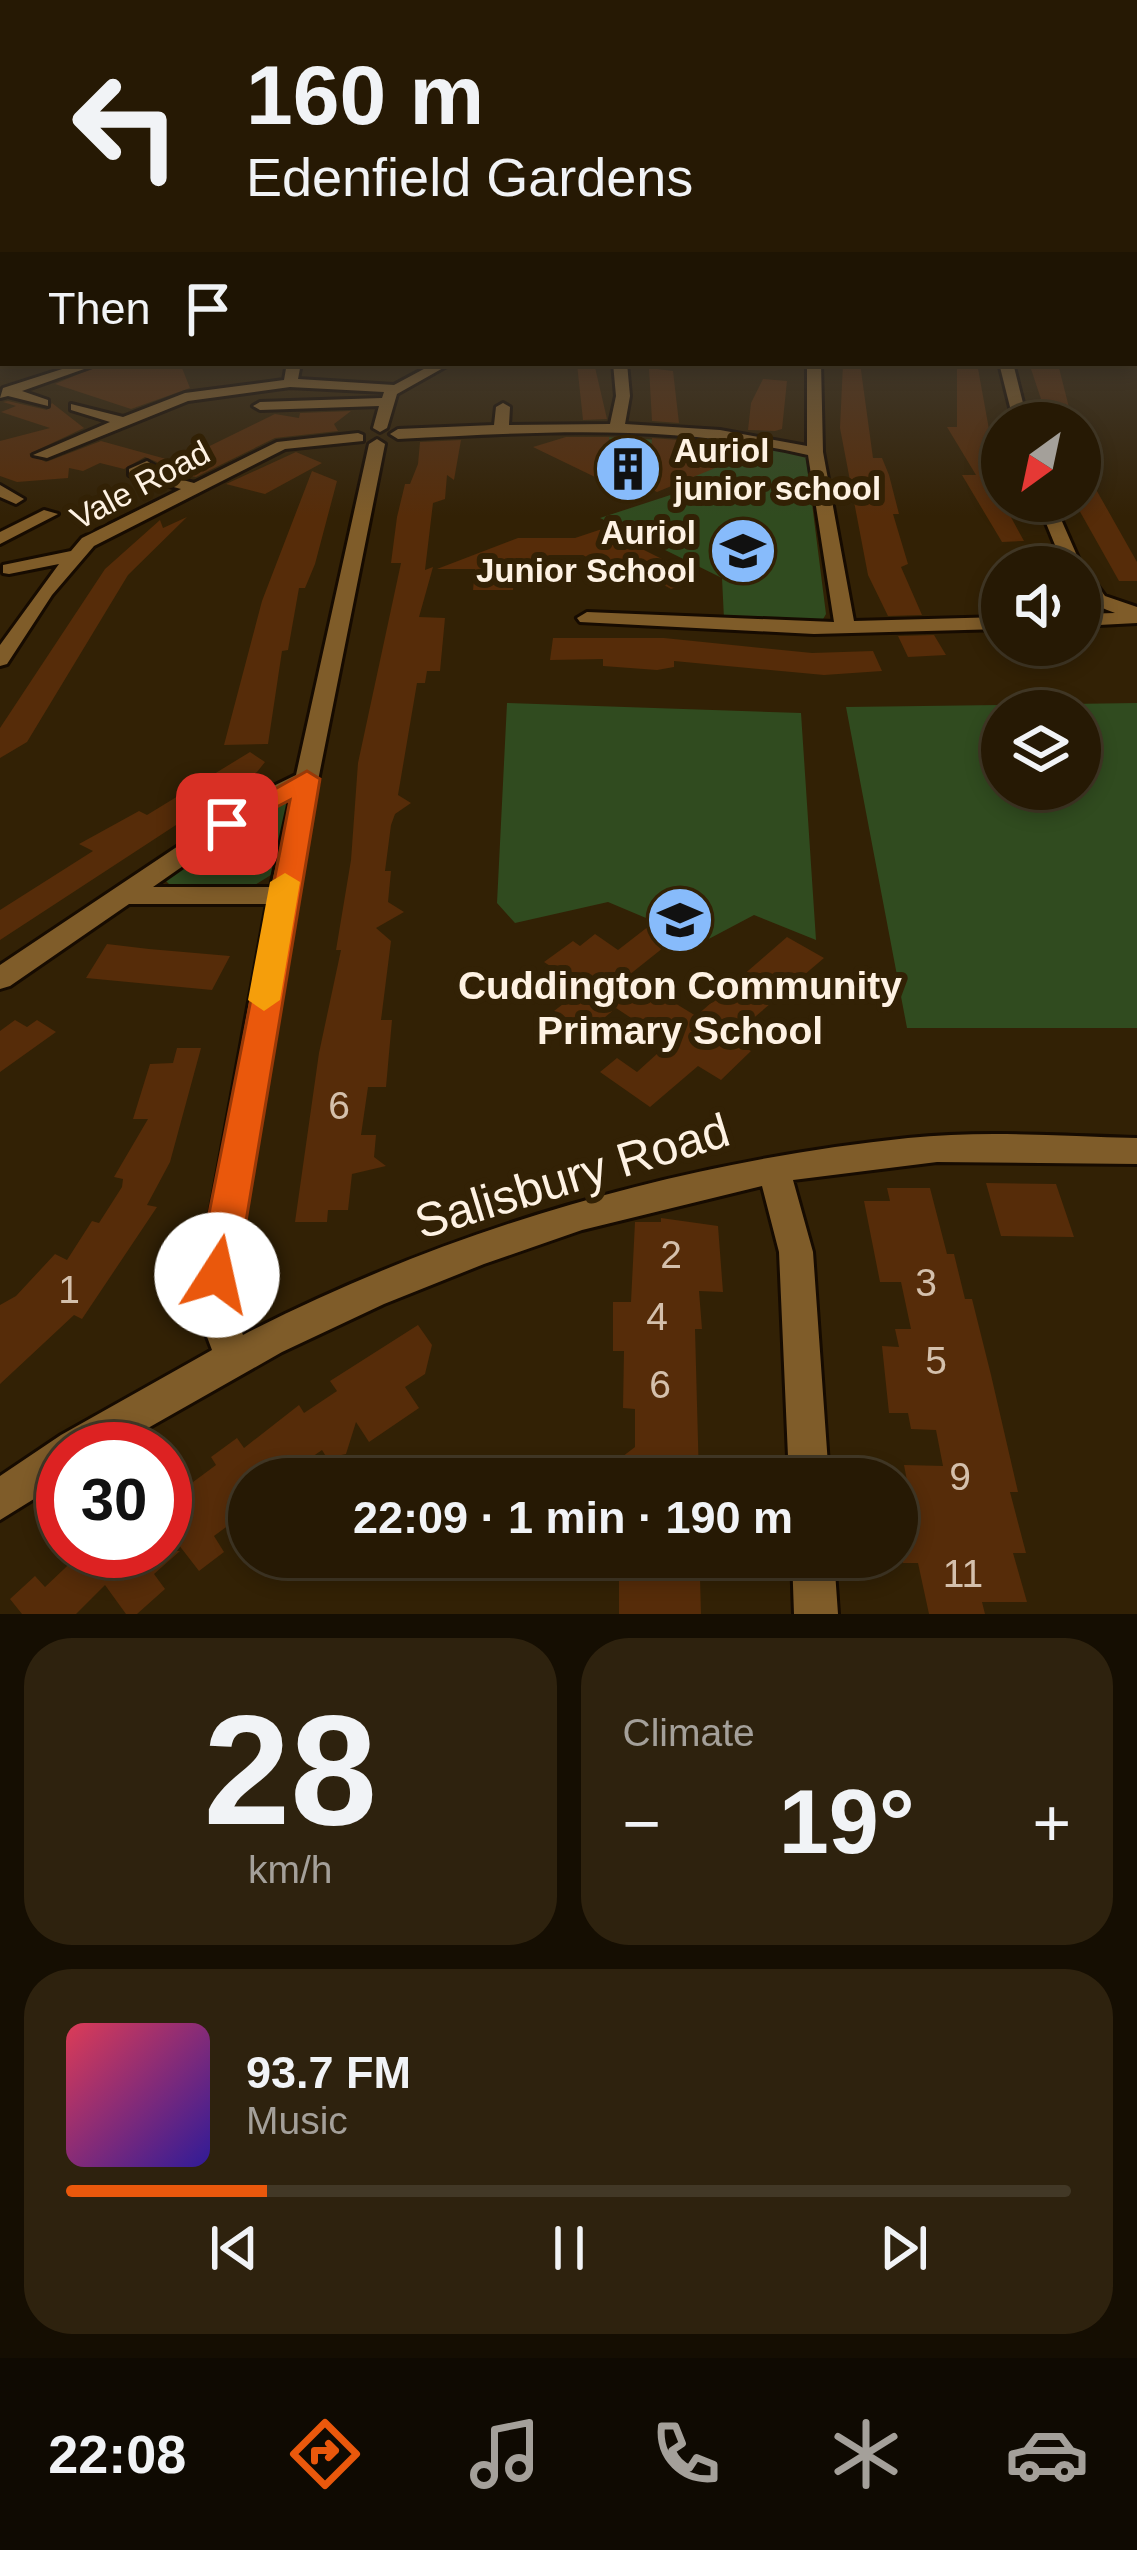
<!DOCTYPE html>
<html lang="en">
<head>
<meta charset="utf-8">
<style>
	body { margin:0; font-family:Helvetica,sans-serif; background:#2e220e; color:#f1f3f6; height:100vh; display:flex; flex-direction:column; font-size:45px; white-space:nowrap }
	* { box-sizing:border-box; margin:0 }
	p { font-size:39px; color:#a4a09a }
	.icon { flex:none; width:66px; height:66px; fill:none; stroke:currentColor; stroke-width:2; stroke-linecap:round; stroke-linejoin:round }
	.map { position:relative; height:1614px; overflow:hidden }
	.sheet { display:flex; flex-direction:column; gap:24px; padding:24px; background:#150e02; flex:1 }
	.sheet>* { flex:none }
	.hud { position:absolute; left:0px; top:0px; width:1137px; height:366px; box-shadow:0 6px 18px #0003,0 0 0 3px #423826; background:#261904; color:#f1f3f6; overflow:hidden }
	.needle { width:78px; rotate:213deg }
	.fabs { position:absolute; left:981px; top:402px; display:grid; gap:24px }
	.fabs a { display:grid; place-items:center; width:120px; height:120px; border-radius:50%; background:#261904; box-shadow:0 6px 18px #0003,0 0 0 3px #423826; font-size:60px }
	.speed { position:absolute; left:36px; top:1422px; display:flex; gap:24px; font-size:60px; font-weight:700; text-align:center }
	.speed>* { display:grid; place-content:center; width:156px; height:156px; border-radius:50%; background:#261904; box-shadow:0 6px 18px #0003,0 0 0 3px #423826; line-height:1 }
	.speed .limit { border:18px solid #d22; background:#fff; color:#111 }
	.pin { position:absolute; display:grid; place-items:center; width:102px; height:102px; color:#fff; margin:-51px; border-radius:24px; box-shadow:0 6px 18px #0006 }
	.me { position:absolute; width:132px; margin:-66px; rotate:10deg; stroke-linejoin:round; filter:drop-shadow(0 0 9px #0008) }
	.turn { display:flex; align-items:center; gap:42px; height:252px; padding:0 48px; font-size:54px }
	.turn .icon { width:156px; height:156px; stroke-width:2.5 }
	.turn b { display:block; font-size:84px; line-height:102px }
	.then { display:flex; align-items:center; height:114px; padding:0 48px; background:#0003; gap:24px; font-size:45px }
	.big { font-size:90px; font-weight:700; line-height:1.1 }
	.sheet .tile { flex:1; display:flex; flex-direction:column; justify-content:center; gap:18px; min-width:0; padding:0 42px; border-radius:48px; background:#2e220e }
	.sheet .dial { align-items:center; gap:0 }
	.dial b { font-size:156px; line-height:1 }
	.song { display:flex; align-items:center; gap:36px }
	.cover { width:144px; height:144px; border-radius:18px; background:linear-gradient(135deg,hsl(350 70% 55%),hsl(250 70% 35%)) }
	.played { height:12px; border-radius:6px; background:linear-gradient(90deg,#ea580c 20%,#423826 20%) }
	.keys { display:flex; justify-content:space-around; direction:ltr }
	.heat { display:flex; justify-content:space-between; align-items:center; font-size:66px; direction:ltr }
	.sheet .tiles { flex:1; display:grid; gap:24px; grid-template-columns:1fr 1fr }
	.tile:last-child { grid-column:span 2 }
	.trip { position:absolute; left:228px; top:1458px; width:690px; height:120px; border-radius:60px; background:#261904; box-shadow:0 6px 18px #0003,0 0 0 3px #423826; font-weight:700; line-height:120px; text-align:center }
	.tab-bar { display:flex; height:192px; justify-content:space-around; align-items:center; background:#0f0a02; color:#a4a09a }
	.tab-bar .icon { width:84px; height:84px }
	.tab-bar .on { color:#ea580c }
	.tab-bar b { font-size:54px; color:#f1f3f6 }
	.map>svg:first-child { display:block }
	.green { fill:#304b1f; fill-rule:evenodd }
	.building { fill:#562c09 }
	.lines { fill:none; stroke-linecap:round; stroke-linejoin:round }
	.minor-casing { stroke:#160b01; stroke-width:6 }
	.minor { fill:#7f5c29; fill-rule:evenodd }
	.route { fill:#ea580c; stroke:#983908; stroke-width:3 }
	.slow { fill:#f59e0b }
	.labels { text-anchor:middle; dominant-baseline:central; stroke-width:12; stroke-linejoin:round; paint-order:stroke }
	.far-poi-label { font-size:33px; font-weight:bold; fill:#fef2e3; stroke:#322105; text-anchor:start }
	.far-street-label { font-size:33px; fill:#fef2e3; stroke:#322105 }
	.poi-label { font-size:39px; font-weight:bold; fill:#fef2e3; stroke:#322105 }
	.near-number-label { font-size:39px; fill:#d4c0ac }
	.near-street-label { font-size:48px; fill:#fef2e3; stroke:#322105 }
</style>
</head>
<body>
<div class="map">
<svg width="1137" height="1614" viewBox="0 0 1137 1614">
	<rect width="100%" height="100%" fill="#322105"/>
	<path class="green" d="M604 437 771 446 806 456 826 614 822 621 724 619 722 578 600 518 704 484Z
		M507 703 801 713 816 940 754 915 703 942 608 902 515 923 497 903Z
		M1137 703V1028H907L846 707ZM1080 711V789H1002V711Z
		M286 802 290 805 279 870 253 886 172 887 165 880 273 803Z"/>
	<path class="building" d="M105 363H180L190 388 131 409 55 384Z
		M594 363 607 419 583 420 577 364Z
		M843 363H860L873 458H882L889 475 899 514H893L908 564 901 567 922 615 888 616 868 575 840 428Z
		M957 363H977L1002 501H1010H1002L1024 541 1002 542 962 475H976L947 427H957Z
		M1029 363 1059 368 1073 423H1049Z
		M649 368 673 371 679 423 652 421Z
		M763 379 787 381 782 429 775 431 748 430 751 403Z
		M8 401 47 410 52 403 84 428 29 454 46 462 101 441 177 462 275 414 299 418 300 413 351 411 334 424 338 431 275 438 196 477 158 469 157 462 145 457 124 469 100 463 83 471 69 468 68 478 17 482 0 476V441L50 428 1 412 16 406 3 402Z
		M566 437H609L611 452 627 447 651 458 652 438 680 440V453L699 446 732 461 657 492 645 486 626 492 533 447Z
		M461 440 454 480 447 475 445 499 433 503 425 570 433 567 419 617 445 618 440 671H427L425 683H417L398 795 411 803 395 814 391 825 385 871H391L388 902 404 912 376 928 391 941 381 1020H392L386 1087H368L361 1135H376L374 1157 386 1166 352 1174 348 1210H328L327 1222H295L319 1053 341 950H336L351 860 358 763 401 563H391L397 517 405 484H410L418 464 420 442Z
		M296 452 322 463 265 494 226 484Z
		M1080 461 1137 562V581H1119L1074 501H1080Z
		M312 471 337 481 315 564 305 588H299L288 650 282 651 268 744 224 745 262 601Z
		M187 517 128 575 27 742 0 758V728L105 569 160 520 163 528Z
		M602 529 700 578 671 589 646 575 629 581 583 555H550L516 563 513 590H473L475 569H437L518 538H575Z
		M934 635 946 655 908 657 898 636Z
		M553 638H664L812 653 873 651 882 671 824 675 674 661V667L657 670 603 666V659L550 660Z
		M250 752 265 762 257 772 0 940V910L93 851 79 844 139 811 147 815Z
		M649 926 673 940 629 975 696 1016 787 937 824 958 729 1039 751 1051 721 1080 698 1066 650 1107 600 1072 617 1058 637 1072 669 1043 616 1008 586 1033 554 1011 584 988 544 962 573 941 580 946 595 934 618 950Z
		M107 944 149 949 230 956 212 990 86 978Z
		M15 1020 27 1027 37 1020 56 1032 0 1072V1031Z
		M177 1048H201L170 1162 147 1205 157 1207 82 1319 74 1315 0 1384V1305L16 1296 55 1254 67 1260 92 1221 99 1223 122 1187 123 1179 114 1177 148 1119H133L150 1064 173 1063Z
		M986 1183 1056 1184 1074 1237 1001 1236Z
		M887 1188H930L947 1254H954L965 1299H972L991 1375 1018 1492H1010L1026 1553H1013L1027 1602H982L985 1614H929L918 1563H903L897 1486H908L904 1465 943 1466 936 1430 911 1429 908 1413H889L882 1346 899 1347 895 1329H911L901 1282H880L864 1201H890Z
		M661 1218 718 1226 723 1292 699 1291 702 1329H695L699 1479H629L617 1473 618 1460 635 1447V1409L623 1408 624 1351H613V1302H631L635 1222H661Z
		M418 1325 432 1345 425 1374 405 1387 419 1408 369 1442 356 1422 346 1454 327 1458 322 1450 292 1471 298 1479H249V1510L214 1536 224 1552 199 1571 165 1527V1465L181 1491 216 1465 211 1457 237 1438 244 1448 299 1405 304 1413 337 1391 330 1381Z
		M83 1551H180L154 1574 165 1589 137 1614H126L105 1585 76 1614H22L10 1599 35 1576 45 1587Z
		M619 1557H673L674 1576 700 1578 701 1614H619Z"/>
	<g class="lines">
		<g class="minor-casing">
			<path id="minor" d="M3 327V335L0 336V328Z
				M81 363H101L22 391 48 400V406L8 396 0 398 3 388Z
				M287 363H301L298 379 394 385 435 363H452L397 394 387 428 380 432 373 428 379 406 260 410 253 406 260 402 382 398 384 392 290 387 188 401 47 458 33 455 110 422 71 410V404L123 417 185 393 284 380Z
				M613 363H627L630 396 625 424 720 430 807 446V363H821L823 452 854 621 1002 617V629L814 634 580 622 577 618 587 612 834 622 808 455C672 423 535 432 398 439L390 434 398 429 494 425 496 407 503 403 510 407 509 425 610 424 616 396Z
				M999 363H1013L1028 423H1014Z
				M358 433 363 435V441L285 449 94 546 52 595 7 664 0 666V645L59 564 9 574 3 573V565L71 551 82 538 181 489 129 475V469L147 461 155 466 149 471 194 483 277 442Z
				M377 439 385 444 295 896 230 1302 243 1335C448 1229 679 1162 908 1138 984 1130 1061 1136 1137 1138V1164L937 1162 793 1180 813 1252 829 1479H789L779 1252 762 1186 582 1230 484 1264 384 1304 282 1352 111 1449H63V1481L0 1520V1476L61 1435 212 1350 194 1302 267 904H129L10 986 0 989V965L253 796 296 775 369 444ZM291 796 271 887H153L269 806Z
				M0 485 24 499 16 504 0 497Z
				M1037 501H1053L1082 567 1080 570V567H1064Z
				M44 510 58 514 0 544V532Z
				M1080 570 1087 572 1105 596 1137 607V623L1080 626V614L1115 613C1091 604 1080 598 1080 570Z
				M792 1557H834L838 1614H794Z"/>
		</g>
		<use href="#minor" class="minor"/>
	</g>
	<linearGradient id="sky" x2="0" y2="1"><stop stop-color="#1c1203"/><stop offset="0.56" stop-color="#49433b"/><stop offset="1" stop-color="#49433b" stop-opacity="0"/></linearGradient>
	<rect width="1137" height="516" fill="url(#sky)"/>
	<path class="route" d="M307 771 320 779 237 1275 231 1288 217 1293 202 1288 197 1275 290 800 227 833 213 824Z"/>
	<path class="slow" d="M285 873 300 882 280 1000 264 1011 248 1000 270 882Z"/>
	<defs>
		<g id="building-disc" transform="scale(3.45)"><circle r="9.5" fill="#87bbfb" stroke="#322105"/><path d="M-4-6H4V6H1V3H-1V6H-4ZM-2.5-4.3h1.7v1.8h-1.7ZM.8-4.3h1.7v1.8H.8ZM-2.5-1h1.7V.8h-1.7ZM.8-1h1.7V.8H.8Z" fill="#111"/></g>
		<g id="school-disc" transform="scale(3.45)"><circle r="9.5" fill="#87bbfb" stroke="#322105"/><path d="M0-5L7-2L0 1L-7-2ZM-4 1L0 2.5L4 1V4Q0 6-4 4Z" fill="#111"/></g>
	</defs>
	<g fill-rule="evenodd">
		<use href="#building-disc" x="628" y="469"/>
		<use href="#school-disc" x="743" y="551"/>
		<use href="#school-disc" x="680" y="920"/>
	</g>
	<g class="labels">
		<g class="far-poi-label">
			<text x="674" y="450">Auriol<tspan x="674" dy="38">junior school</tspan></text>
			<text x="696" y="532" text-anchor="end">Auriol<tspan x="696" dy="38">Junior School</tspan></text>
		</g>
		<g class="far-street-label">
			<text transform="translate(140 485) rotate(-28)">Vale Road</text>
		</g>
		<g class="poi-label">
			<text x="680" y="985">Cuddington Community<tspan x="680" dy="45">Primary School</tspan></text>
		</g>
		<g class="near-number-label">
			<text x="339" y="1105">6</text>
			<text x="671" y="1254">2</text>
			<text x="926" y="1282">3</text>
			<text x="69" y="1289">1</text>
			<text x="657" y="1316">4</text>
			<text x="936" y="1360">5</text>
			<text x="660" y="1384">6</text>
			<text x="960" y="1476">9</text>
			<text x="963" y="1573">11</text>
		</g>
		<g class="near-street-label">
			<text transform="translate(572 1176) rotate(-17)">Salisbury Road</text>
		</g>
	</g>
</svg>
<div class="fabs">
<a><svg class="needle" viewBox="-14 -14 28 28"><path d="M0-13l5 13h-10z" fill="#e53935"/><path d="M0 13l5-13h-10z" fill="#a4a09a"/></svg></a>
<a><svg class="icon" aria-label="sound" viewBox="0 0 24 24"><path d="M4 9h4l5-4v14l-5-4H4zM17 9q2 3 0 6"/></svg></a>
<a><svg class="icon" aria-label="layers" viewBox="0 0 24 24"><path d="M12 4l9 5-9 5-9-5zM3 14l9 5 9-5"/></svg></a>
</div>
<div class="speed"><div class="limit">30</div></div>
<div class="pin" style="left:227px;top:824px;background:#d93025"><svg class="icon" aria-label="arrive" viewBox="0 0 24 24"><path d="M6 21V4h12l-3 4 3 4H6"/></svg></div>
<svg class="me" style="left:217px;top:1275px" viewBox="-20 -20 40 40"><circle r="19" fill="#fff"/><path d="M0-13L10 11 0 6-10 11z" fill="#ea580c"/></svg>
<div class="trip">22:09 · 1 min · 190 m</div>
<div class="hud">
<div class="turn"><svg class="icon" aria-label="left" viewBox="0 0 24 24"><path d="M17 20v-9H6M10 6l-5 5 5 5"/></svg><div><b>160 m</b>Edenfield Gardens</div></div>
<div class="then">Then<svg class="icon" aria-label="arrive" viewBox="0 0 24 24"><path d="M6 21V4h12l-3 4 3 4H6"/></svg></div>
</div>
</div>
<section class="sheet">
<div class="tiles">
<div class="tile dial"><b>28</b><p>km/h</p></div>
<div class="tile"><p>Climate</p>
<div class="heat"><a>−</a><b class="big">19°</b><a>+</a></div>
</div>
<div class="tile">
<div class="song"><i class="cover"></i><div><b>93.7 FM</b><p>Music</p></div></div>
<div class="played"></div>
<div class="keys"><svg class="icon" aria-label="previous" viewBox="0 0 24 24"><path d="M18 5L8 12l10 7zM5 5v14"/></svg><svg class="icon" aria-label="pause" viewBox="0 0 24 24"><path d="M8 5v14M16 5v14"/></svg><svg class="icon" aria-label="next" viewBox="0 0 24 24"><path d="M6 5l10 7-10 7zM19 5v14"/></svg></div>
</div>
</div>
</section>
<nav class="tab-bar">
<b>22:08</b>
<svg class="icon on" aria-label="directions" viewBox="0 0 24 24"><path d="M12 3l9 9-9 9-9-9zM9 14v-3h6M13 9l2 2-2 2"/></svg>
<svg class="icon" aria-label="music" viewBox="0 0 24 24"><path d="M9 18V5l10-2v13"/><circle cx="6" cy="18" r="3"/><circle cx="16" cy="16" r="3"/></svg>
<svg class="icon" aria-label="phone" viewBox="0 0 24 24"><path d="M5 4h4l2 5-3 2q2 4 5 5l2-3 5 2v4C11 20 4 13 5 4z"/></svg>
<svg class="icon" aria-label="climate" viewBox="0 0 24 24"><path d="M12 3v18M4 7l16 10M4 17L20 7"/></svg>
<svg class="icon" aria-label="car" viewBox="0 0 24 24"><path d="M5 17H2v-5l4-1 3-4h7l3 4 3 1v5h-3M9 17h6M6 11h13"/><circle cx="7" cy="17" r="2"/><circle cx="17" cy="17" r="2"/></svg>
</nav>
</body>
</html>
